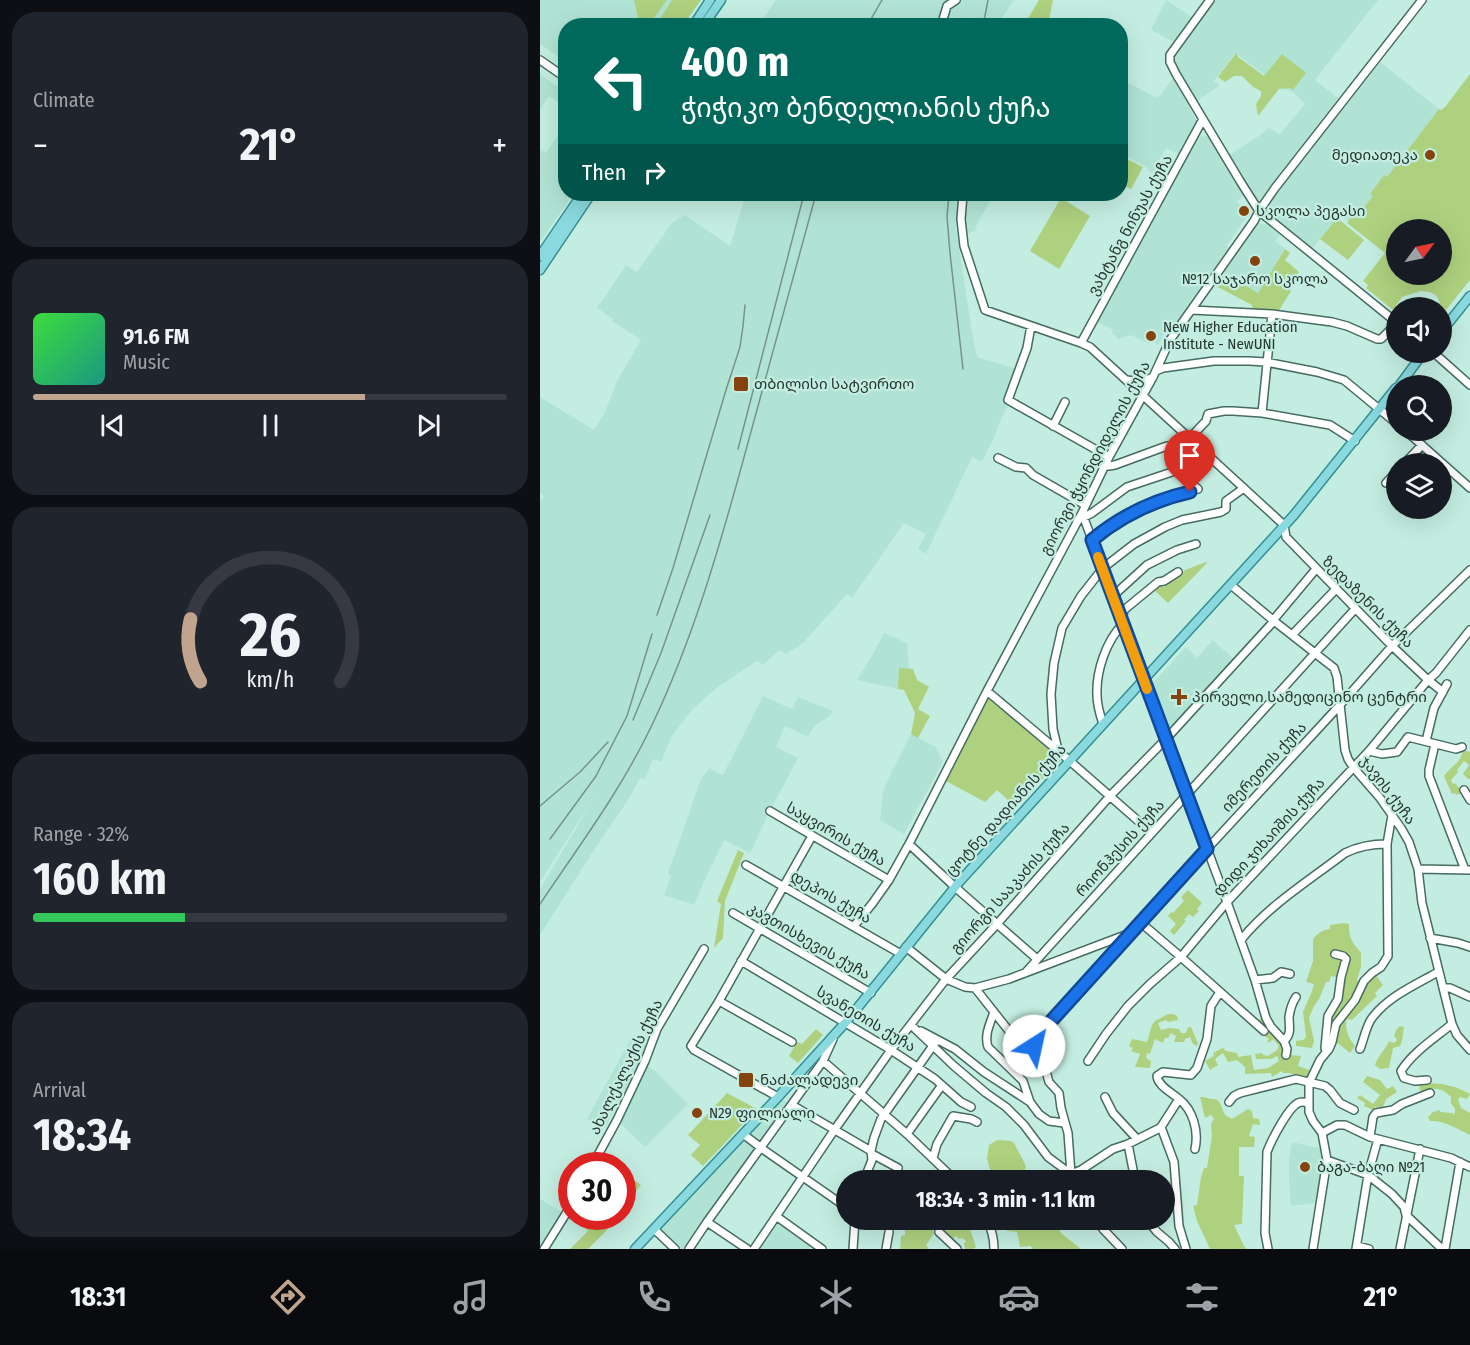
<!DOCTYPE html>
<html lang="en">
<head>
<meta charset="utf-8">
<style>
	body { margin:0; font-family:"Fira Sans Condensed","Noto Sans Georgian",sans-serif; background:#20242c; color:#f1f3f6; height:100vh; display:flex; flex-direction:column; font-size:22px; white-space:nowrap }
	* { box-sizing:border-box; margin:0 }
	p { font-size:20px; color:#9ea1a6 }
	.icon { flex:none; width:33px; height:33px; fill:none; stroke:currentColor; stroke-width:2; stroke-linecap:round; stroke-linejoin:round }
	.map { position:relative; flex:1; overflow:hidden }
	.drawer { display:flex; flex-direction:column; gap:12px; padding:12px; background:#0d0f14; width:540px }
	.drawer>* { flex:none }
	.top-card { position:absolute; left:18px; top:18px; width:570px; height:183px; border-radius:24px; box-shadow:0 6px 24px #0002; background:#00695c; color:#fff; overflow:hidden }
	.needle { width:39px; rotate:57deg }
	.buttons { position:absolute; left:846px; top:219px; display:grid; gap:12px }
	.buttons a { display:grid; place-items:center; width:66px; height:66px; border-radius:50%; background:#171b24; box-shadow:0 6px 24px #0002; font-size:30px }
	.speed { position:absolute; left:18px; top:1152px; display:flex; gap:12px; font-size:30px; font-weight:700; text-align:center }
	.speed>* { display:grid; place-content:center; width:78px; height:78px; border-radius:50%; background:#171b24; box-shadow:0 6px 24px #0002; line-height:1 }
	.speed .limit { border:9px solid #d22; background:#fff; color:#111 }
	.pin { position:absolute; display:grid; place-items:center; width:51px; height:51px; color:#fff; margin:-62px -26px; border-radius:50% 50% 50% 0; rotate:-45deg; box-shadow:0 0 6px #0007 }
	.pin .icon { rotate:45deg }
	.me { position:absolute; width:66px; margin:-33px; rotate:35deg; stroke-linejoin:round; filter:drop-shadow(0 0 4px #0008) }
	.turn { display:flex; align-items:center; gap:21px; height:126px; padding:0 24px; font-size:27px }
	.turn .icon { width:78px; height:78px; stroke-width:2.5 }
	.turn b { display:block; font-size:42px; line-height:51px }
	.then { display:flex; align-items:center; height:57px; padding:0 24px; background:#0003; gap:12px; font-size:22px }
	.big { font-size:45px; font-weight:700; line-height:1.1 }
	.drawer .widget { flex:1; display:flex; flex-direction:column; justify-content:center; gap:9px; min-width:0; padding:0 21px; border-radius:24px; background:#20242c }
	.drawer .dial { align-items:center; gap:0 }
	.dial svg { height:156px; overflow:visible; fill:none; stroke:#363941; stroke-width:7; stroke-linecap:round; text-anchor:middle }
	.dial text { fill:#f1f3f6; stroke:none }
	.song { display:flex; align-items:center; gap:18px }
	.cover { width:72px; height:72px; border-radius:9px; background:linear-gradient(135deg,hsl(120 70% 55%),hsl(170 70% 35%)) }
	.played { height:6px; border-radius:3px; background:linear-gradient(90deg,#c0a48d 70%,#363941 70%) }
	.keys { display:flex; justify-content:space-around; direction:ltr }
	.heat { display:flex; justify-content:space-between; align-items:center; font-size:33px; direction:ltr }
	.charge { height:9px; border-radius:4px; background:linear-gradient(90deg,#34c759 32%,#363941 0) }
	.trip { position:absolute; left:296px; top:1170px; width:339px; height:60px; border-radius:30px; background:#171b24; box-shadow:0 6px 24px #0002; font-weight:700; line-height:60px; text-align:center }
	.tab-bar { display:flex; height:96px; justify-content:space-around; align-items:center; background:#090b0e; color:#9ea1a6 }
	.tab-bar .icon { width:42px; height:42px }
	.tab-bar .active { color:#c0a48d }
	.tab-bar b { font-size:27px; color:#f1f3f6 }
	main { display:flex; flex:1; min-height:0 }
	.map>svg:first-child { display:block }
	.built { fill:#b1e3d5 }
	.green { fill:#aed17f; fill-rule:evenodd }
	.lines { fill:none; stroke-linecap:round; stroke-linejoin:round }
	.minor-casing { stroke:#466b62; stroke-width:10 }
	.major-casing { stroke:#349093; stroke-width:11 }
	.minor { stroke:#fff; stroke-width:7 }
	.major { stroke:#89d9de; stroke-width:8 }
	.rail { stroke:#76938a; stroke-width:1.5 }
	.route-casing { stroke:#114b97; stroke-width:15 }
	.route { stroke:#1a73e8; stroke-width:10 }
	.slow { stroke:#f59e0b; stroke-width:10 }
	.poi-dot { fill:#84440c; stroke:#c4ede1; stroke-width:2 }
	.labels { text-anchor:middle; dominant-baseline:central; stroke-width:4.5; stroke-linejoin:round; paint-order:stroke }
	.poi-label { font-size:15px; fill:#263631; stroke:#c4ede1; text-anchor:start }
	.street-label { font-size:15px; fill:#263631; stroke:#c4ede1 }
</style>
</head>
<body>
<main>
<section class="drawer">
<div class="widget"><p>Climate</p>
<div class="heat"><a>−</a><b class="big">21°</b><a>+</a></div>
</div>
<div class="widget">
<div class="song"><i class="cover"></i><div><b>91.6 FM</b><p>Music</p></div></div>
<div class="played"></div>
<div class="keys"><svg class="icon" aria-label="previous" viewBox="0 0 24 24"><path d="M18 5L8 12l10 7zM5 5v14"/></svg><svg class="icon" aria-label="pause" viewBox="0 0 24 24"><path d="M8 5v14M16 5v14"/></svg><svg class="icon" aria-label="next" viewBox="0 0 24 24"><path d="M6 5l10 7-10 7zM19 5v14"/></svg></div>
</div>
<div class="widget dial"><svg viewBox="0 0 100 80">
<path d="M14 69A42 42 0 1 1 86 69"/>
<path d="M14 69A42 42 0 0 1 9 37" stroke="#c0a48d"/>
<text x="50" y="56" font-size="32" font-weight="700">26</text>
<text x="50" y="72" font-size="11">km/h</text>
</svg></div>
<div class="widget"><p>Range · 32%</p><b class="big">160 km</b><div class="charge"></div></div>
<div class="widget"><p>Arrival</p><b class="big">18:34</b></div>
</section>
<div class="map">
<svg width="930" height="1249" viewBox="0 0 930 1249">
	<rect width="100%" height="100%" fill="#c4ede1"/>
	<path class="built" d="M0 0H161L143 25 26 26 25 61 0 44Z
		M236 0H474L457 25 218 26Z
		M626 0 652 17 634 42 611 30Z
		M675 0H838L775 80 798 98 720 202 715 201 689 155 722 134 729 127 739 135 765 104 753 92 742 88 695 53 674 81 680 85 656 102 638 70 633 57Z
		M840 62 899 109 847 177 845 176 831 194 833 196 824 208 820 205 808 221 799 215 772 249 724 208Z
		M581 73 584 74 583 80 615 97 620 96 633 78 657 121 639 154 626 148 612 173 607 170 608 168 581 153Z
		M0 74 25 92V106L9 96 0 110Z
		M25 125 26 194H34L0 242V150L6 153Z
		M665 136 669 138 703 195 697 202 708 210 709 214 687 245 689 248 628 334 625 333 618 345 611 341 609 344 591 335 579 339 572 333 573 330 556 321 653 140 657 137Z
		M206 194H417L416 228 432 332 437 357 477 369 471 404 466 409 456 430 457 431 442 462 432 457 386 554 378 549 386 534 364 523 312 598 307 594 263 643 246 654 239 650 223 665 217 661 175 689 152 710 132 736 121 762 113 759 105 779 100 778 88 800 54 850 0 935V889L55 796 0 882V502L4 496 0 493V397L54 430 65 412 77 381 101 340 72 321 73 319 57 308 86 265 97 272 132 223 145 215 190 246Z
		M425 194H454L435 228 437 230 426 234 423 222Z
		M718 223 726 224 740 235 735 241 745 249 718 293 684 272Z
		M344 633 367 643 369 669H359L358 689 317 680 333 654Z
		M673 640 696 661 630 732 627 729 610 686 646 647 657 658Z
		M223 696 252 709 258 697 293 711 290 716 275 725 268 737 245 726 236 747 258 758 230 811 210 853 184 840 165 879 154 905 124 895 131 876 128 873 161 779 169 768 183 775Z
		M371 734 396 747 403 762 364 834 340 820 343 791 350 775Z
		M91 1038 108 1047 65 1128 47 1119Z
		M106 1065 115 1071 148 1104 105 1147 79 1122Z
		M242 1099 249 1103 222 1140 219 1141 210 1134Z
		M206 1139 217 1147 144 1249H139L120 1231Z
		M752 1142 782 1149 780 1177 775 1203 751 1206 749 1181V1158Z
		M0 1199 25 1214 2 1249H0Z
		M236 1221H239L271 1244 269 1249H217Z"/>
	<path class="green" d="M94 0H127L109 25 100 26Z
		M132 0H161L143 25H118L119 20Z
		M499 0H513L508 25H484Z
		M696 53 698 57 724 76 742 54 766 73 753 90 750 88 739 89 718 116 716 104 721 96V91L713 87 702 76H694L685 82 678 77Z
		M930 74V280L902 315V308L895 307 900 303 896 295 889 292 881 291 862 297 853 310 826 288 828 285 823 281 845 253 807 223 820 205 824 207 833 196 830 194 844 175 847 177 899 109 901 110 905 107ZM856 230H902V274H856Z
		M581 156 603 167 591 189 581 184Z
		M521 198 550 216 519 269 490 251Z
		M797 218 824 240 808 260 780 239Z
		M745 249 750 253 745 260 759 272 747 288 751 291 738 312 712 311V305L676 286 685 273 718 293Z
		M666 562 667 563 628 603 614 590 619 585 624 587 645 570Z
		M359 668 373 669 377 680 389 687 378 709 390 716 378 738 371 734 375 713 364 690 358 689Z
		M448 697H451L522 756V759L476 807 457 790 445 802 406 781Z
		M923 750 930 752V779H928L923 774 929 765 924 761 917 770 918 772 911 780 913 784 915 783 923 793 916 795 915 793 912 794 904 776C911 766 921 763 923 750Z
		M198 850 204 853 185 901 183 938 174 948 181 904 177 901Z
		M648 890 662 903 657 909 659 911 653 917 649 914 644 920 646 921 634 935 630 931 636 924 628 916 631 912 633 913 644 901 641 897Z
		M803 923 809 924C809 940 812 941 821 953V967L817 980 820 982 814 996 787 1044 792 1012 800 978 791 976 789 982H786L779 999 774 1006 769 1018 774 1041 772 1048 756 1046V1041L763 1040 766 1037 763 1012 772 991 774 984 766 982 773 961V939C778 933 782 930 790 929V925Z
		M835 974 843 985 835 993 837 996 812 1020 807 1019C804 1028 809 1039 815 1046L810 1053 795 1041 798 1023 823 985Z
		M628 1014H633L637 1016 638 1020 628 1022 626 1020 618 1023 621 1030 629 1028 639 1029 641 1033H646L648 1027H651L658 1043 657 1046 653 1044 650 1037 645 1039 644 1042H634L636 1036 631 1033 628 1038H625L623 1043 615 1039 610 1054 607 1053 606 1058 611 1061 610 1068 595 1067 600 1054 591 1051 593 1048 589 1046 592 1039 607 1042 612 1025 615 1021Z
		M724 1015 742 1041 745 1050 741 1052 744 1057H748L750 1055 761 1056 758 1066 772 1071 765 1078 749 1073H743L742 1071 732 1077 731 1073 705 1074V1067L697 1060 688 1062 683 1053 675 1059 678 1065 670 1070 665 1061 674 1056 673 1053 683 1048 686 1051 697 1053 698 1057 711 1055 714 1070 728 1068 739 1061 737 1056 731 1059H716L715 1054 722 1053 723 1055 728 1056 737 1050 739 1046 733 1039 729 1043 727 1041 729 1039 718 1032 719 1030 717 1023Z
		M860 1026 864 1027 862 1041 860 1046 853 1048 849 1068 840 1069 835 1065C837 1057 846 1049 849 1041L854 1043 857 1040 854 1036 856 1030Z
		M276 1029 283 1035 258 1063 249 1056 257 1042 262 1044Z
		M827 1076 840 1080 847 1089 853 1086 857 1092 846 1099 843 1107H835L833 1110 824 1106 825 1103 817 1098 820 1095 833 1104 840 1095 823 1082Z
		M890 1083C905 1084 916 1086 930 1094L927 1099 920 1097 918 1100 921 1108 930 1113V1135C917 1129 904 1120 890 1121L888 1117 893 1112 900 1110V1112L912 1113 914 1115C916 1110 915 1107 911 1104V1097C900 1086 895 1088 880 1091L879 1085Z
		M187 1093 217 1109 163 1166 151 1155 160 1145 148 1135Z
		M660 1097C667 1097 671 1100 676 1099L680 1103 685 1115 692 1119 708 1109 712 1111 713 1118 719 1119 720 1125 713 1124 709 1136 715 1137 714 1147H699V1176H704L702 1224 694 1225 704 1246 707 1249H670L657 1221 653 1206 657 1205 661 1177 664 1168H667L672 1136 671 1124 674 1119 671 1115 665 1118Z
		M457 1140 471 1141 474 1143 486 1166 483 1176 485 1180H461L456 1177 450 1169 447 1159 449 1145Z
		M86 1174 101 1185 85 1205 88 1208 83 1214V1178Z
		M47 1217H80L48 1249H30L48 1231 40 1223Z
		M374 1220H423L430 1229 436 1247 433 1249H425L424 1244 426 1241 422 1238 419 1239 416 1236 411 1241 407 1235V1234L390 1221 387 1226 395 1232 386 1245 389 1249H360L361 1236 365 1235V1225L372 1226Z
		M470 1220H512L522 1234 541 1249H492L491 1246 480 1247 477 1232 467 1231V1228L472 1225Z"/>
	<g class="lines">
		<g class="minor-casing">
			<path id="minor" d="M670 0 630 55V62L636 74 700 181 719 211 856 322
				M401 26 407 6 416 0
				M0 60 26 78
				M423 194 421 219 424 246 445 310 541 343 550 347 744 525 746 537 852 646 888 680 903 692
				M652 310 732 314 792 322 807 326 837 339H841L856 324
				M491 326 487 348 468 400 569 457
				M541 343 663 119
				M893 352 930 385
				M616 371 623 368 674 361H709L726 362 777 372 804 380 856 423
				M587 380 601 382 613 377
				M722 413 732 314
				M513 426 525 402
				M865 430 930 488
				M650 438 666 421 668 414 684 411H693L722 413 790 425 815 441
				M458 458 476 467 486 468 493 475 545 505
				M864 464 882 445
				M565 465 569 466 575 465 624 447 627 446 630 449
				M846 483 856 472
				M542 513 687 902 715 980 726 1018 731 1027 744 1041 747 1049 746 1055
				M544 517 552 513 587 487 644 468
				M552 540C586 513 616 500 658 489L646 479
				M691 585 734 621 794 668 797 677 805 750 808 759 813 767 840 798 861 828 869 842 878 869 882 903 912 1024 917 1035 930 1050
				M573 596 607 565 637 550 656 544
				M752 635 796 589
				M447 691 523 755 612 833
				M563 724C560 715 557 705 557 695 556 671 566 641 583 624V615L584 610 618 582 624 581 638 572
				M886 741 894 708 907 684
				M895 744 889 770V776L925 870
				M518 750 513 729 511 694 514 663 522 628 541 596 563 568 594 544 625 527 642 520 681 512 686 509V501L704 488
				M829 751 842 754 857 752 868 737 916 749 922 747
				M924 790 930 800
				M230 811 349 880
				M369 844 415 887 497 959
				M206 865 361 954
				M878 869 930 870
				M193 913 331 993
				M600 922 641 957 724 1031
				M314 926 332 904 349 880 369 844 447 691 542 513 569 457 613 377 630 340 714 221 719 211 735 188 882 0
				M890 938 918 943 930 947
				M701 940C729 905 770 880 805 853 819 846 831 844 847 844
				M366 947 406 979 425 987 435 988 469 979 588 934
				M201 961 351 1050 395 1079 421 1102 431 1107
				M485 973 815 609
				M715 980 733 978 741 972 750 974
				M435 988 469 1031 478 1040 488 1042
				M904 988H910L930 997
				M179 1001 252 1042
				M454 1012C450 1024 444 1035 448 1047L483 1081 490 1102 499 1114 509 1121 524 1123
				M371 1025 414 1066 446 1093 466 1107 484 1125 508 1157 531 1174 535 1180
				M381 1031 415 1049 444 1072 490 1102
				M744 1041C752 1034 749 1026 749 1017 750 1010 752 1003 756 997
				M820 1049C824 1039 826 1026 832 1018 849 996 875 985 898 972
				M786 1052 785 1048 788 1016 798 999 801 977 806 959 803 956 795 954
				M283 1061 367 1134 415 1180
				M548 1061 566 1034 588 1006 610 984 641 957 687 902 829 751 888 680 896 673 930 630
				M887 1080 875 1081 864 1078 861 1071C873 1052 895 1038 912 1024
				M238 1097 154 1050 151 1046 179 1001 272 836
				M565 1097 573 1113 597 1139
				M639 1099C653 1110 659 1131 655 1149
				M689 1102 694 1096 700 1093 756 1079 785 1086 790 1090 800 1103 814 1110
				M252 1105 331 1151
				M621 1127 634 1162 639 1226 646 1249
				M782 1133 797 1125H805L830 1137 911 1158 930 1167
				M203 1134 224 1150 306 1207
				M367 1134 402 1085
				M830 1137 833 1117 836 1113 853 1110 862 1104 890 1093
				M588 1144 595 1180
				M332 1154 358 1168
				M393 1158 397 1144 413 1116 431 1119 437 1122
				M787 1160 828 1175 852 1194 864 1207 866 1215 902 1249
				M52 1166 77 1120 105 1061 117 1029 164 949
				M531 1174 528 1133 521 1108 519 1093 509 1082 505 1068 495 1053 494 1040 667 849 800 705 852 646 930 570
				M531 1174 541 1170 573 1149 588 1144 618 1129 621 1127 639 1099C631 1092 618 1086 617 1076L623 1072 651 1075 657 1068 667 1039 671 1006 680 992
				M324 1180 332 1160 331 1151 334 1138 341 1119 397 1040
				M236 1216 282 1249
				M447 1220C452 1230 454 1237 454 1249
				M557 1220 563 1229 582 1249
				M607 1220 617 1232 629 1242 635 1249
				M167 1222 207 1249
				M114 1229 135 1249
				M399 1232 417 1249
				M817 1246 829 1249
				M4 1249 32 1204
				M149 1249 167 1222 283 1061 293 1039
				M214 1249 295 1129 351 1050 406 979 457 924 570 796 626 739 734 621 735 618 776 569
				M313 1249 315 1220
				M346 1249 349 1232
				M728 1249 725 1233 727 1152C731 1141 748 1108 758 1103 762 1101 764 1102 768 1103
				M773 1249 787 1160 782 1133 773 1121 769 1112V1083L780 1060 789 1049 792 1042 796 1024 815 1000 824 981 832 973 841 967 848 956 847 844 852 815
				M816 1249 828 1175 838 1139
				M860 1249 880 1149
				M905 1249 920 1162"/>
		</g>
		<g class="major-casing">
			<path id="major" d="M153 26 170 0
				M163 26 181 0
				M0 256 42 194
				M0 270 51 194
				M902 331 930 296
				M859 386 884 352
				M95 1249 238 1097 306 1022 420 881 754 515 856 388"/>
		</g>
		<use href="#minor" class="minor"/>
		<use href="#major" class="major"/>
		<path class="rail" d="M327 26 342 0
			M443 26 448 0
			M409 194 407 217 410 253 423 369
			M198 449 264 194
			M117 615 133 568 186 390 200 347 203 326 205 305
			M93 720 121 653 170 515
			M0 806 40 772 68 742
			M10 839 56 776 87 716 112 634
			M0 904C39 846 81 790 111 727 152 642 178 552 203 461 228 372 252 283 276 194"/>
	</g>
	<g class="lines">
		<g class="route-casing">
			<path id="route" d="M494 1046V1040L667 849 552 540C581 516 614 500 650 492"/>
		</g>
		<use href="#route" class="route"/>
		<path class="slow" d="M558 557 607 689"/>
	</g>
	<g class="poi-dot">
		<circle cx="890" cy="155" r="6"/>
		<circle cx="704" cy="211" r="6"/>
		<circle cx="715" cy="261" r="6"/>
		<circle cx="611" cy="336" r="6"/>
		<rect x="193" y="376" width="16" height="16" rx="3"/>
		<path d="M636 688h6v6h6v6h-6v6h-6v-6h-6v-6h6z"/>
		<rect x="198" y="1072" width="16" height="16" rx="3"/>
		<circle cx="157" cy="1113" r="6"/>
		<circle cx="765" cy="1167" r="6"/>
	</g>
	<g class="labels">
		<g class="poi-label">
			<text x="878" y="155" text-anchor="end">მედიათეკა</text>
			<text x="716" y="211">სკოლა პეგასი</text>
			<text x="715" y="279" text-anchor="middle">№12 საჯარო სკოლა</text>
			<text x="623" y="327">New Higher Education<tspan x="623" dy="17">Institute - NewUNI</tspan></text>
			<text x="214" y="384">თბილისი სატვირთო</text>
			<text x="652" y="697">პირველი სამედიცინო ცენტრი</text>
			<text x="220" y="1080">ნაძალადევი</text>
			<text x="169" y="1113">N29 ფილიალი</text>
			<text x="777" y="1167">ბაგა-ბაღი №21</text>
		</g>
		<g class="street-label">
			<text transform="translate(590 225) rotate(-61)">ვახტანგ ნინუას ქუჩა</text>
			<text transform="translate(555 458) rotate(-62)">გიორგი ჭყონდიდელის ქუჩა</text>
			<text transform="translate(828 602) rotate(45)">ზედაზენის ქუჩა</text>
			<text transform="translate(724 767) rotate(-47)">იმერეთის ქუჩა</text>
			<text transform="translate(848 790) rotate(53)">ჯავის ქუჩა</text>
			<text transform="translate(466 810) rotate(-48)">ცოტნე დადიანის ქუჩა</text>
			<text transform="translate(296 834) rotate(30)">საყვირის ქუჩა</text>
			<text transform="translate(729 837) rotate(-47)">დიდი ჯიხაიშის ქუჩა</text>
			<text transform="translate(580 848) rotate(-48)">რიონჰესის ქუჩა</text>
			<text transform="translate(470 888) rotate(-48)">გიორგი სააკაძის ქუჩა</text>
			<text transform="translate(291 897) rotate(30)">დეპოს ქუჩა</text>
			<text transform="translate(269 941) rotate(30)">კავთისხევის ქუჩა</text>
			<text transform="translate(326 1019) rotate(31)">სვანეთის ქუჩა</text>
			<text transform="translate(86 1067) rotate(-64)">ახალქალაქის ქუჩა</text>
		</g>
	</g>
</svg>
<div class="buttons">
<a><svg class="needle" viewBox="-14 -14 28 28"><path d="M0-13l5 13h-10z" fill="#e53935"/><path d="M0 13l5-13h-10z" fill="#9ea1a6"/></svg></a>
<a><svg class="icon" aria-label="sound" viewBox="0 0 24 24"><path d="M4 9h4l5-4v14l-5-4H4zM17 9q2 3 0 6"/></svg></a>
<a><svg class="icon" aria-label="search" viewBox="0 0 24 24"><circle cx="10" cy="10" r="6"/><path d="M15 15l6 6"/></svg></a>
<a><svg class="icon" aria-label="layers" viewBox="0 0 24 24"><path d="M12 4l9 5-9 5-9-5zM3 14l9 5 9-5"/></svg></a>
</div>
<div class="speed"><div class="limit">30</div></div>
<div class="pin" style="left:650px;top:492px;background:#d93025"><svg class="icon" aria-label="arrive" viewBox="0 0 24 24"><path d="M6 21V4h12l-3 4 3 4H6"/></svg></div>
<svg class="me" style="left:494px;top:1046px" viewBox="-20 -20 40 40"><circle r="19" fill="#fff"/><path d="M0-13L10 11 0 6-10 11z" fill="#1a73e8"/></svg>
<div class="trip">18:34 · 3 min · 1.1 km</div>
<div class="top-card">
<div class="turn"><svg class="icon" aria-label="left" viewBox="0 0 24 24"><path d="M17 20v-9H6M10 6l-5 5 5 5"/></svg><div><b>400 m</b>ჭიჭიკო ბენდელიანის ქუჩა</div></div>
<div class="then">Then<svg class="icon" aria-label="right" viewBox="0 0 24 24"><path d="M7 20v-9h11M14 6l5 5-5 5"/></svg></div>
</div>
</div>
</main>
<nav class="tab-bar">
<b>18:31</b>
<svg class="icon active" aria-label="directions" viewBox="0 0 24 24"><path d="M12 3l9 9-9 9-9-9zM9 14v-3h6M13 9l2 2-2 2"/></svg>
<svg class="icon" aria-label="music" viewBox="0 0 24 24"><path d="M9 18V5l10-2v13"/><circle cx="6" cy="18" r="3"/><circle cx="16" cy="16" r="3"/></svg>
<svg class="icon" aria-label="phone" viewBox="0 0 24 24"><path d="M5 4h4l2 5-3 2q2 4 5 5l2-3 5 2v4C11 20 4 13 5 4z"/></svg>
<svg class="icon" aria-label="climate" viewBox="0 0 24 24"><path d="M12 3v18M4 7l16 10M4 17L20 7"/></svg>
<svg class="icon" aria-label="car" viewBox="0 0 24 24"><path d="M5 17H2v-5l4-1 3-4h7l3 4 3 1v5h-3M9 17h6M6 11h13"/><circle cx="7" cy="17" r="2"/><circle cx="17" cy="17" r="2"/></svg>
<svg class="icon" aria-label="filters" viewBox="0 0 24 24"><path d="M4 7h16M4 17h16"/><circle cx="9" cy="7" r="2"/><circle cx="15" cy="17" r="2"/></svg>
<b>21°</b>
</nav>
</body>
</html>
